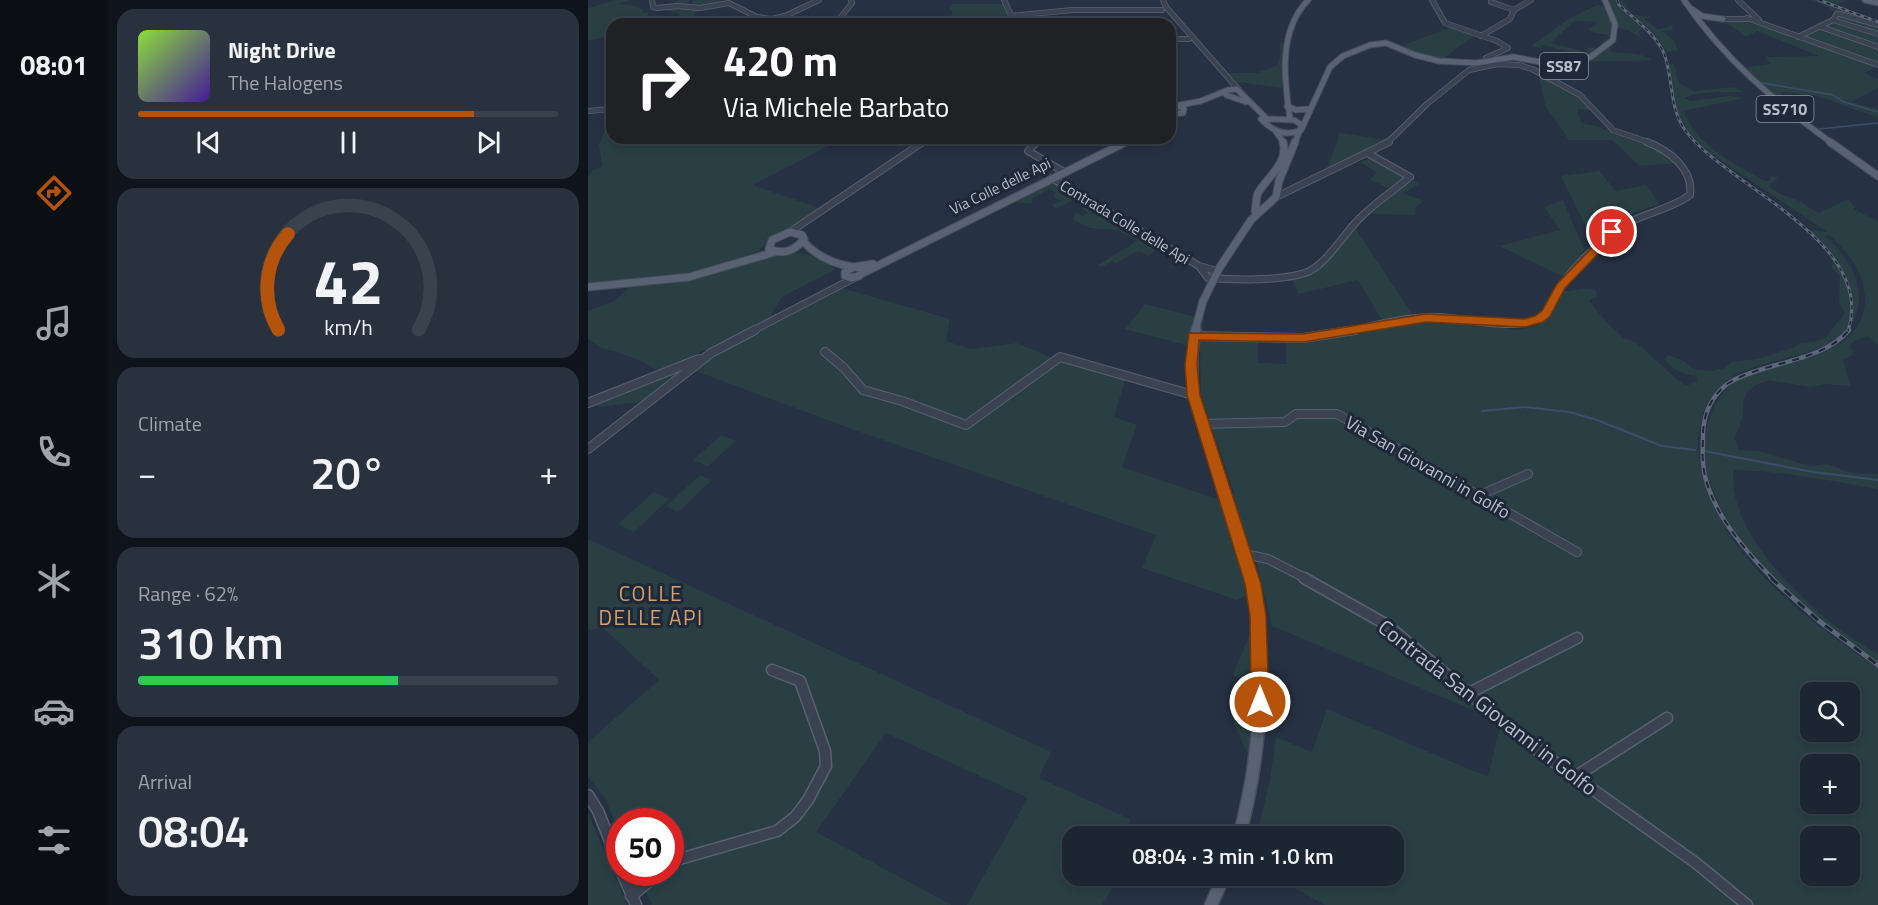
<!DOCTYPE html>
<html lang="en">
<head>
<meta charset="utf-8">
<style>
	body { margin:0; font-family:"Titillium Web",sans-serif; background:#29313e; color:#f1f3f6; height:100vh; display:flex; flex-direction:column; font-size:22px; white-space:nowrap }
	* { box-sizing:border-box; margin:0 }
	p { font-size:20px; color:#a0a5ac }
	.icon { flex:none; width:33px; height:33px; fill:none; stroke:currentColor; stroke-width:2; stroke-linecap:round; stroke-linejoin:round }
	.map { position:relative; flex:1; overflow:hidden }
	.sheet { display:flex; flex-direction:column; gap:9px; padding:9px; background:#0f141c; width:480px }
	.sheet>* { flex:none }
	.guide { position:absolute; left:18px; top:18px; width:570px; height:126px; border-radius:18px; box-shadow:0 3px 9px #0003,0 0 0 2px #3a424d; background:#202124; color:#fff; overflow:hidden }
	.controls { position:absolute; left:1212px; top:682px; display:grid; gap:12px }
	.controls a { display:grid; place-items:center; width:60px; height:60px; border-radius:12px; background:#1c2532; box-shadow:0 3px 9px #0003,0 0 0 2px #3a424d; font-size:30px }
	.speed { position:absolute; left:18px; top:808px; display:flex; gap:12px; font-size:30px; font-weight:700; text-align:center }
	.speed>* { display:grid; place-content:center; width:78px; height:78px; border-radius:50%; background:#1c2532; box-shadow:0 3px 9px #0003,0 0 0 2px #3a424d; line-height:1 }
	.speed .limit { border:9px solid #d22; background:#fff; color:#111 }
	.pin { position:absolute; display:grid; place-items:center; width:51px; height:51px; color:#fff; margin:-26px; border:3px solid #fff; border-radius:50%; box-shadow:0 2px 6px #0007 }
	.me { position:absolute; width:66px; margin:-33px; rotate:0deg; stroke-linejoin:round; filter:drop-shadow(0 0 4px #0008) }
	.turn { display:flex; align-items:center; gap:21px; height:126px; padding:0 18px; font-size:27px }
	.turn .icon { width:78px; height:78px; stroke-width:2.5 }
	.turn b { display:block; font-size:42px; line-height:51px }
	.big { font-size:45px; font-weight:600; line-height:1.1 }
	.sheet .card { flex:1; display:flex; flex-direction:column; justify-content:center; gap:9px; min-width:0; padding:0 21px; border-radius:18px; background:#29313e }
	.sheet .dial { align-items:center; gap:0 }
	.dial svg { height:156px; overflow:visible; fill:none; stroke:#3a424d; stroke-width:7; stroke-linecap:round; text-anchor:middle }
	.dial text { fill:#f1f3f6; stroke:none }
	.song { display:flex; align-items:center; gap:18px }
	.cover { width:72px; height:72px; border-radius:9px; background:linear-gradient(135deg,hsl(90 70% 55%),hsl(260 70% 35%)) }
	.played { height:6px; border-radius:3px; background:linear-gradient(90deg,#b45309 80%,#3a424d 80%) }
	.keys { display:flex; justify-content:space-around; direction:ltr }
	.heat { display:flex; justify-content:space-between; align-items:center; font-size:33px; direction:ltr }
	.charge { height:9px; border-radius:4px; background:linear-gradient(90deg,#34c759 62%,#3a424d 0) }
	.trip { position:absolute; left:474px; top:826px; width:342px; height:60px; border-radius:18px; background:#1c2532; box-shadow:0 3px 9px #0003,0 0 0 2px #3a424d; font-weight:600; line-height:60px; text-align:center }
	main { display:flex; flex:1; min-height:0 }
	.tabs { display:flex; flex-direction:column; width:108px; justify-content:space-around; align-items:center; background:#0b0f14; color:#a0a5ac }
	.tabs .icon { width:42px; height:42px }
	.tabs .current { color:#b45309 }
	.tabs b { font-size:27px; color:#f1f3f6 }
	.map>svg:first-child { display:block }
	.green { fill:#293f44; fill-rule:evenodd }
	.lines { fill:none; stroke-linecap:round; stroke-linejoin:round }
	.stream-far1 { stroke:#3c4d6c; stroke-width:1.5 }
	.stream { stroke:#3c4d6c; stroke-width:2 }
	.minor-far3-casing { stroke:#596170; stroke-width:6 }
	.minor-far2-casing { stroke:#596170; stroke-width:8 }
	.minor-far1-casing { stroke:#596170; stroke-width:10 }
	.minor-casing { stroke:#596170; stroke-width:13 }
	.major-far3-casing { stroke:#454c5c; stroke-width:7 }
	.major-far2-casing { stroke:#454c5c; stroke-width:9 }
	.major-far1-casing { stroke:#454c5c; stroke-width:12 }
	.major-casing { stroke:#454c5c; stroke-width:15 }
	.minor-far3 { stroke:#3b4352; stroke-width:4.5 }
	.minor-far2 { stroke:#3b4352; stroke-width:6 }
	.minor-far1 { stroke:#3b4352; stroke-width:8 }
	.minor { stroke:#3b4352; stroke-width:10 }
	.major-far3 { stroke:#596272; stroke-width:5 }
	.major-far2 { stroke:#596272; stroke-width:7 }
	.major-far1 { stroke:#596272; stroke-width:9 }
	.major { stroke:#596272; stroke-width:12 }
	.rail-far2-casing { stroke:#5d6779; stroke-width:3 }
	.rail-far1-casing { stroke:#5d6779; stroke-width:4.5 }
	.rail-casing { stroke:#5d6779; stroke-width:5 }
	.rail-far2 { stroke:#1f2838; stroke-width:1.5; stroke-dasharray:4; stroke-linecap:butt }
	.rail-far1 { stroke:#1f2838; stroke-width:2; stroke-dasharray:7; stroke-linecap:butt }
	.rail { stroke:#1f2838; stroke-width:3; stroke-dasharray:9; stroke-linecap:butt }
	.route { fill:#b45309; stroke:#753606; stroke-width:1.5 }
	.labels { text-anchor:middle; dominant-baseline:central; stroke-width:6; stroke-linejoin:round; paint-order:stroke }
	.far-street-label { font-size:15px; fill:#b8bfcc; stroke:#1f2838 }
	.shield { fill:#1f2838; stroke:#8a92a0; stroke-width:1.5 }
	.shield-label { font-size:16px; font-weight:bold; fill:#b8bfcc }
	.street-label { font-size:18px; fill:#b8bfcc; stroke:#1f2838 }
	.quarter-label { font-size:21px; letter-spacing:1.5px; fill:#d89f68; stroke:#1f2838 }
	.near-street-label { font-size:21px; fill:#b8bfcc; stroke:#1f2838 }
</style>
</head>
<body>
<main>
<nav class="tabs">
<b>08:01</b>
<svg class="icon current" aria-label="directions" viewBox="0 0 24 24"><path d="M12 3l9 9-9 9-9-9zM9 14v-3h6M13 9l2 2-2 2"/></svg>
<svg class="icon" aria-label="music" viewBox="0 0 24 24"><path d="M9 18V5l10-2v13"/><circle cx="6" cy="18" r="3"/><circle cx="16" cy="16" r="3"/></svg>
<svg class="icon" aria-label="phone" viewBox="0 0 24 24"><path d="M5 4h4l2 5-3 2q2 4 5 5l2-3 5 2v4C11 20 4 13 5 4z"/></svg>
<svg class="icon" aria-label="climate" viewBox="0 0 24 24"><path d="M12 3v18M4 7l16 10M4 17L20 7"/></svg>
<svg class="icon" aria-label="car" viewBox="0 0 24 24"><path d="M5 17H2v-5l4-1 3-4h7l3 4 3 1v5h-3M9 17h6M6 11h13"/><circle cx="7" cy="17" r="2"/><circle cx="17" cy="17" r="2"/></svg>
<svg class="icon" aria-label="filters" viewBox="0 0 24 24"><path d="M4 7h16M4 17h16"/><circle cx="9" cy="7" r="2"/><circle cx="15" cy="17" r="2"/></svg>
</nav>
<section class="sheet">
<div class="card">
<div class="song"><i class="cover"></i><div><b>Night Drive</b><p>The Halogens</p></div></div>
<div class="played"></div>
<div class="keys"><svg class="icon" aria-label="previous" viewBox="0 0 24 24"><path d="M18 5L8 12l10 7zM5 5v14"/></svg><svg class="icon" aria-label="pause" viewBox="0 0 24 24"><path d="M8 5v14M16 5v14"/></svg><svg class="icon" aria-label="next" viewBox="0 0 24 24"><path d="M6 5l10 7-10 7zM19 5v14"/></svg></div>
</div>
<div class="card dial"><svg viewBox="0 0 100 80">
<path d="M14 69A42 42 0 1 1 86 69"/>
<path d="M14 69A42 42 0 0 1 19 20" stroke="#b45309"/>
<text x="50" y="56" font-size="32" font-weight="700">42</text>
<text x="50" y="72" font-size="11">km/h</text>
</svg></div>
<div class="card"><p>Climate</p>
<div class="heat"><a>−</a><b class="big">20°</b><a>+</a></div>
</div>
<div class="card"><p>Range · 62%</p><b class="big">310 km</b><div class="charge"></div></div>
<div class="card"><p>Arrival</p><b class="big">08:04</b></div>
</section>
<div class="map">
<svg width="1290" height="905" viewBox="0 0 1290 905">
	<rect width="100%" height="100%" fill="#263143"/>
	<path class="green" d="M28 0H42L31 4C40 5 47 4 55 10L54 13 61 12C58 28 38 24 24 24V35L0 41V8Z
		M91 0H102L100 4 106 7 104 0H131L133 2 107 12 105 23 108 24H83L92 14 78 10 79 6Z
		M1019 0H1027L1029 5 1052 26 1055 29 1050 32 1056 40 1040 30 1030 28Z
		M1030 0H1035L1043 14 1062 17 1064 18H1058L1057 20 1070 29 1085 26 1084 29 1090 30 1074 31 1086 40 1090 50 1079 52 1060 27 1042 15Z
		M1224 0H1261L1250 4 1262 11 1290 20V64L1209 36 1241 20 1245 16V10Z
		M364 4H415L421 19H363L364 11 361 10Z
		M1009 5 1017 6C1024 18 1025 25 1023 39L1019 38 1020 35 1004 32 1000 29 1008 25V22L986 21 963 43 997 52 1001 47 1009 49 1017 39 1021 40C1006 52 999 60 979 55L981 52 955 45 952 48 943 46 982 18Z
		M1144 20 1176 26 1290 66 1276 73 1290 79V88L1263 102 1290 109V118L1230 96 1194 92 1193 95 1213 114V118L1154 68 1183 64 1178 57 1231 56 1169 31 1158 37 1142 25 1123 21Z
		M864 27 887 35 853 60 832 55 813 46Z
		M695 43 694 88 649 82 639 73H669L690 65 693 51 691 44Z
		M1023 45 1026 46 1022 51C1038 55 1050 51 1064 60L997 62Z
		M1081 64H1086L1090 83 1106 91 1146 87 1156 92C1137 93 1114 90 1096 98L1104 101 1141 96 1156 98 1095 111C1110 146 1145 164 1177 181H1181L1183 176 1190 177 1181 186C1189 193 1194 195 1204 198 1213 200 1222 209 1231 213L1260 199 1266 206V209L1290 222V345L1279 336 1266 341 1262 346 1265 354 1255 360 1262 386 1237 384 1222 387 1181 380 1168 385 1160 391 1155 402V416L1147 438 1150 450 1171 451 1222 466 1240 464 1263 473 1290 474V489C1242 481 1195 471 1146 470 1136 537 1236 625 1290 654V662C1224 616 1102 523 1118 432 1121 414 1128 398 1143 385 1180 354 1274 367 1277 301 1278 275 1260 252 1241 235L1237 236C1255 252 1271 273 1271 298 1270 363 1174 351 1137 382 1120 396 1114 412 1111 433 1108 449 1111 461 1115 477 1139 562 1221 621 1290 668V905H1163L984 775 800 623 679 556 664 552H649L660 594 649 600 554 568 568 535 261 428 105 370 142 345 253 288 362 319 358 341 384 349 429 343 471 361 537 380 526 417 549 425 534 467 626 498 646 493 613 396 612 349 537 329 557 304 616 319 614 337 670 339V363L698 364V339H736L798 327 770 280 711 294 704 280 728 272 768 229 829 321 853 320 930 330C965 324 959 315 975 291 987 292 996 285 1008 291L1009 297 1001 300C1010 313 1020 324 1032 335 1038 340 1048 341 1056 349 1070 362 1083 375 1098 386L1109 381 1108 376C1096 374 1083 370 1076 359L1080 355 1096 361 1106 369 1125 371 1136 368 1144 362 1169 359 1205 348 1212 343 1227 342 1238 337 1257 313 1251 303 1252 276 1244 268 1245 256 1232 244 1233 241 1220 230 1239 232 1122 153 1102 134 1092 118 1086 103ZM1222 693H1262V732H1222ZM1222 765H1262V804H1222ZM1222 837H1262V876H1222Z
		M951 76C970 85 992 92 1003 110L989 109 993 123C1024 129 1065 143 1087 163L1052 166 1024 140H981L957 105Z
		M24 121V138H277L272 145H242L165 185 237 210 223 222 186 236 170 251 113 271 0 283V176L4 171 14 166 11 145 20 122Z
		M752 133 794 139 804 135 795 143 743 168 740 167Z
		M781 158 813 173 815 179 803 189 782 180 789 172 772 162Z
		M1012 171 1027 191 1058 185 1072 204 1042 214 1006 243 973 176Z
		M826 181 831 184 815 193 836 201 828 207 827 215 783 214 821 182Z
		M464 182 488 196 487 199 468 209 464 205 473 201 465 196 468 193 461 189 445 198 444 204 424 202Z
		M975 200 996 249 994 256 974 276 911 246 972 230 956 207Z
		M498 207 509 209 518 214V221L569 250 560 256 550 251 528 263 524 261 514 267 510 265 549 241 530 230 502 228 485 220 487 212 494 216 500 213 493 208Z
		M211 253 222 255 248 269 194 297 183 315 185 317 71 372 57 363 30 352 16 349 0 339V311L26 301 43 286 103 280 125 275 182 256Z
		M103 365 55 402 9 407V402Z
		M133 435 148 441 120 466 105 460Z
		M112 475 124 480 90 512 78 506Z
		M66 492 81 499 46 532 30 524Z
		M0 539 463 752 451 778 542 819 537 837H484V876H527L524 889 514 905H379L440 798 298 733 228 832 364 905H64L50 873H82V822H32L31 832 17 798 0 777V742L71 680 14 627 4 630 0 628Z
		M668 560 678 563 722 584 797 627 896 710 897 715 684 626Z
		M663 632 665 697 650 691 653 681 645 674Z
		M650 695 658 699 657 707 664 709 662 754 659 753 644 718Z
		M739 709 900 777 912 726 955 762 1036 817 1152 905H737L685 876H806V837H668L682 780 688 737 724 752Z
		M0 813 39 905H0Z"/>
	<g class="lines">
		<path class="stream-far1" d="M1174 83 1245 95 1256 102 1290 112
			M1231 129 1290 123"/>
		<path class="stream" d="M894 411 937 407 981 412 1009 420 1074 446 1107 450
			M1116 451 1225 472 1290 480"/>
		<g class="minor-far3-casing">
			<path id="minor-far3" d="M64 0 65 7 68 8 90 6 112 8 141 3 169 17 183 19 197 16 231 0
				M416 0 425 20
				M575 0 578 7 651 90
				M844 0 857 23 909 41 920 48 898 58
				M1150 0 1171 20
				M903 2 926 10
				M423 16 484 10H574
				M196 17 195 21 224 22 221 24
				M1159 18 1290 65
				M1135 19H1163
				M1245 20 1249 14H1252L1290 25
				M224 22H290L289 24
				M249 22 264 3 263 0
				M355 24 363 20 426 22
				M1233 27 1290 47
				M893 36 922 19 926 10 943 0
				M1210 37 1245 20 1290 34
				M582 39H601
				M0 111 24 109
				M333 143 341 138
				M448 143 453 138
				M799 143 840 103 881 70 910 64 931 65 944 69 992 95 1025 130 1063 143"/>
		</g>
		<g class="minor-far2-casing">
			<path id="minor-far2" d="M449 142 440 151 476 172
				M464 178 611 266 629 271
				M688 197 801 142
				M202 232 335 142
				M611 266 620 278C646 280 692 281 717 273 737 267 756 233 772 218 787 203 805 191 822 177L781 154
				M164 331 268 277
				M760 331C790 325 820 316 850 317 880 318 922 331 951 319 961 315 962 301 968 293 982 271 1004 249 1024 233 1047 214 1079 212 1102 195 1106 169 1080 150 1059 142"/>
		</g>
		<g class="minor-far1-casing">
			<path id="minor-far1" d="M606 336 715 338 767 330
				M237 352 256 368 275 390 314 401 378 425 472 357 605 395
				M0 403 111 359
				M613 424 697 422 708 414H749L989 552
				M0 449 123 353 167 330
				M890 496 940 474
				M656 554 680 559 719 579"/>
		</g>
		<g class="minor-casing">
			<path id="minor" d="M716 578 799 625 945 747 1108 863 1159 905
				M881 693 989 638
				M985 778 1079 718
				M0 795 10 811 32 866
				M82 864 88 860 189 831 207 817 220 800 238 766 237 751 212 681 184 670
				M34 873 48 905
				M43 896 72 873"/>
		</g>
		<g class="major-far3-casing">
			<path id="major-far3" d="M1096 0C1136 59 1187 102 1244 143
				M1277 0 1290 3
				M1104 9 1114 16 1135 19
				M637 91 638 95 658 102
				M699 106 708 110 721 109
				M582 107 613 101 640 90 649 89 679 119 706 120 714 125 707 143
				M582 114 595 113 596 109 590 106
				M673 119C684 131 697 137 713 130
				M702 119C696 79 690 31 720 0
				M714 128 742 67 755 56 782 45 798 43 827 55 851 61 889 63 925 57 974 66 983 65 1004 56 1025 40 1027 24 1017 0
				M688 132 696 143
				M535 143 546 138"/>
		</g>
		<g class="major-far2-casing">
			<path id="major-far2" d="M1242 142 1290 176
				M667 212C668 207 668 197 670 193 679 177 701 163 695 142
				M202 232 214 235 216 239C207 251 195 255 181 249L184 240Z
				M215 241C228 256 246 264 265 267
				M268 267 275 269 271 276 263 278 257 276V272L266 267 285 264
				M273 274 538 142
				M0 287 101 277 187 252
				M607 331 615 301 632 267 663 220 688 197 691 181 707 142"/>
		</g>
		<g class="major-far1-casing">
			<path id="major-far1" d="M608 330 605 353V395L663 579"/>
		</g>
		<g class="major-casing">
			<path id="major" d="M651 837C669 770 676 702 670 632 669 614 668 595 663 578
				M623 905 636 876"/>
		</g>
		<use href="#minor-far3" class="minor-far3"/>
		<use href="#minor-far2" class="minor-far2"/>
		<use href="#minor-far1" class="minor-far1"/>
		<use href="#minor" class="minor"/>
		<use href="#major-far3" class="major-far3"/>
		<use href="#major-far2" class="major-far2"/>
		<use href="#major-far1" class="major-far1"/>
		<use href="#major" class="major"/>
		<g class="rail-far2-casing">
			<path id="rail-far2" d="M1029 0 1031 5C1046 19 1065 32 1075 51 1086 76 1080 106 1097 130 1136 185 1290 241 1260 331
				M1231 0 1290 22"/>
		</g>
		<g class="rail-far1-casing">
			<path id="rail-far1" d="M1185 579C1156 550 1118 505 1115 463 1114 454 1115 444 1115 435 1115 413 1125 392 1144 381 1178 362 1236 361 1261 330"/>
		</g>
		<g class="rail-casing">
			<path id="rail" d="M1183 578 1231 621 1290 665"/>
		</g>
		<use href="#rail-far2" class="rail-far2"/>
		<use href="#rail-far1" class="rail-far1"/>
		<use href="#rail" class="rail"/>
	</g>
	<path class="route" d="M1024 229 1030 232 1028 235 977 288 962 316 955 322 937 327 838 322 715 342 611 340 609 365 612 395 673 584 678 616 681 702 678 708 672 711 666 708 663 702 662 616 657 584 599 395 597 365 601 333 715 334 838 314 937 319 947 316 954 311 969 284 1021 230Z"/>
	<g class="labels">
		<g class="far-street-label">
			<text transform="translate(412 186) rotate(-26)">Via Colle delle Api</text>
			<text transform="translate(537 222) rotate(31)">Contrada Colle delle Api</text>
		</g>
		<g class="shield">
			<rect x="952" y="53" width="48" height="26" rx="4.5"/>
			<rect x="1168.5" y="96" width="57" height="26" rx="4.5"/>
		</g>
		<g class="shield-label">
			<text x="976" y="66">SS87</text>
			<text x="1197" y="109">SS710</text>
		</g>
		<g class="street-label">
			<text transform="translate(840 467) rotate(30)">Via San Giovanni in Golfo</text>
		</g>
		<g class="quarter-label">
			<text x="63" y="593">COLLE<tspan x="63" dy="24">DELLE API</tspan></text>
		</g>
		<g class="near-street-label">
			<text transform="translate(900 707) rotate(38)">Contrada San Giovanni in Golfo</text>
		</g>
	</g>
</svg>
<div class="controls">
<a><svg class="icon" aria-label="search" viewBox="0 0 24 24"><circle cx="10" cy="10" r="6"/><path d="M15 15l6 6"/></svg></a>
<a>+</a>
<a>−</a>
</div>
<div class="speed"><div class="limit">50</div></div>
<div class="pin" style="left:1024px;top:232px;background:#d93025"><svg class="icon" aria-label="arrive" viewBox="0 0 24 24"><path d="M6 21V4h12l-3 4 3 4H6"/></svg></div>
<svg class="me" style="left:672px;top:702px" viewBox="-20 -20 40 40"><circle r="17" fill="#b45309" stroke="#fff" stroke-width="3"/><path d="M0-11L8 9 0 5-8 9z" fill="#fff"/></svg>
<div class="trip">08:04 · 3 min · 1.0 km</div>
<div class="guide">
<div class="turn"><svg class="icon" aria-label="right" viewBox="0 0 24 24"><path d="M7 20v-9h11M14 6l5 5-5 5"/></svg><div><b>420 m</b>Via Michele Barbato</div></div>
</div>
</div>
</main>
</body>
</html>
